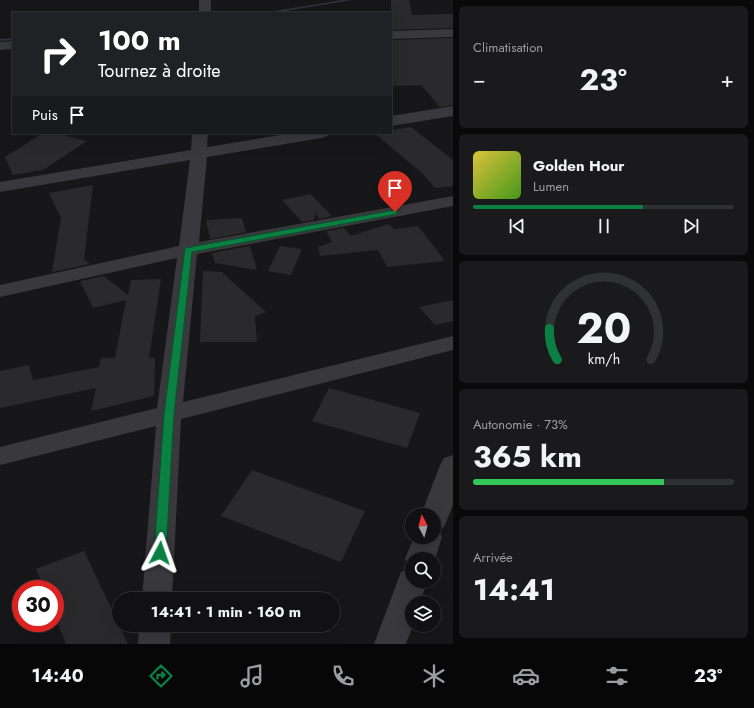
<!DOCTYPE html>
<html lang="fr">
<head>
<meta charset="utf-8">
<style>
	body { margin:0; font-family:Jost,sans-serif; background:#1a1a1c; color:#f1f3f6; height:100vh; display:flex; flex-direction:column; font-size:15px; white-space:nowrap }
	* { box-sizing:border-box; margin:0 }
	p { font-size:13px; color:#9c9da0 }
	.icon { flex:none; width:22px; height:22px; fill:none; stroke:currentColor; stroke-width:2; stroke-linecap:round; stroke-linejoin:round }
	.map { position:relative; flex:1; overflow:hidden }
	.drawer { display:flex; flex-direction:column; gap:6px; padding:6px; background:#09090a; width:301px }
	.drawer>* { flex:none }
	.hud { position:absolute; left:12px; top:12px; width:380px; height:122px; border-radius:0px; box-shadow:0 4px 16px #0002,0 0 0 1px #303133; background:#202124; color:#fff; overflow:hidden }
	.needle { width:26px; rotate:354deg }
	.fabs { position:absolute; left:405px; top:508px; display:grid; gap:8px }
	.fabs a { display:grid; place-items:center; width:36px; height:36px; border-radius:50%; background:#111113; box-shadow:0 4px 16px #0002,0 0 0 1px #303133; font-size:20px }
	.speed { position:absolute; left:12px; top:580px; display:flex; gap:8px; font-size:20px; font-weight:700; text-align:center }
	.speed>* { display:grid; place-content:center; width:52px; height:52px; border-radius:50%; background:#111113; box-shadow:0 4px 16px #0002,0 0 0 1px #303133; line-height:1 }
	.speed .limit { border:6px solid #d22; background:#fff; color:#111 }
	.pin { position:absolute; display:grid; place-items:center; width:34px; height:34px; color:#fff; margin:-41px -17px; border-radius:50% 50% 50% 0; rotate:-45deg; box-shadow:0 0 4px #0007 }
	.pin .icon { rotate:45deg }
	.me { position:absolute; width:44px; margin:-22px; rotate:4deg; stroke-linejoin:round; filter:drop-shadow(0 0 3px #0008) }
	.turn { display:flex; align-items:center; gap:14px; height:84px; padding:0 20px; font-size:18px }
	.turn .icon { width:52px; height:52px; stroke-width:2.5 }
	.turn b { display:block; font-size:28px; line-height:34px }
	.then { display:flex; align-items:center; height:38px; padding:0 20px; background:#0003; gap:8px; font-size:15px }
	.big { font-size:30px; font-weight:700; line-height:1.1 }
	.drawer .card { flex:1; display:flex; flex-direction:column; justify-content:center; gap:6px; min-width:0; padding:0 14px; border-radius:6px; background:#1a1a1c }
	.drawer .dial { align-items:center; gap:0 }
	.dial svg { height:104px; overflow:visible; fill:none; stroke:#303133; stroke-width:7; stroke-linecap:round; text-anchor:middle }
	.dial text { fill:#f1f3f6; stroke:none }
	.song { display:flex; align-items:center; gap:12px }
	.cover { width:48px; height:48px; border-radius:6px; background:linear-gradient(135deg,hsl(50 70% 55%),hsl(100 70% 35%)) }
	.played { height:4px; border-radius:2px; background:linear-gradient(90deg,#0b8043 65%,#303133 65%) }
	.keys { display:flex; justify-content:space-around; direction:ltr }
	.heat { display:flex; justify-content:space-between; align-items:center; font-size:22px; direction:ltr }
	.charge { height:6px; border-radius:3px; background:linear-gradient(90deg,#34c759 73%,#303133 0) }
	.trip { position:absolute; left:112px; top:592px; width:228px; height:40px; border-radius:20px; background:#111113; box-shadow:0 4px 16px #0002,0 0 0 1px #303133; font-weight:700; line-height:40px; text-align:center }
	.menu { display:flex; height:64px; justify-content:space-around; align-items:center; background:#070708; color:#9c9da0 }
	.menu .icon { width:28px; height:28px }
	.menu .on { color:#0b8043 }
	.menu b { font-size:18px; color:#f1f3f6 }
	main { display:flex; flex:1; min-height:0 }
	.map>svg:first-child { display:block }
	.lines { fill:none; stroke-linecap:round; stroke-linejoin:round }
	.stream { fill:#2e343b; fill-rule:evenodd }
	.building { fill:#2a2a2d }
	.minor { fill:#38383d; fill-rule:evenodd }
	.route { fill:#0b8043; stroke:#07532c }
</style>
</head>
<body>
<main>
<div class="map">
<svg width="453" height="644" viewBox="0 0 453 644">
	<rect width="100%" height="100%" fill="#171719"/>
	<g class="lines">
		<path class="stream" d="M342 0H352L273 13H262Z
			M13 38V40L0 41V39Z"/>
	</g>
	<path class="building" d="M391 0H409L412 15 453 14V28L391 30Z
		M453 38V105L440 107 421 85 391 86V40Z
		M411 127 453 160V186L435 188 422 173 374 133H391V130Z
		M43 133H56L87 141 43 170 13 175 5 157Z
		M93 185 84 259 90 264 52 272 61 218 49 193Z
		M311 194 316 200 332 216 319 219 316 213 314 220 302 222 282 200Z
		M242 218 246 232 210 239 206 220Z
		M388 224 395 229 418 226 445 261 387 267 378 250 320 256 318 247 332 242 326 231 344 228 351 236Z
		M250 246 257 270 215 263 212 253Z
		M280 246 302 249 291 275 268 271Z
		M203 271 222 272 266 312 255 316 257 342H200Z
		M104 276 128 295 131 280 161 279 149 358H155L154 396 91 411 96 388 0 408V371L29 365 33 380 99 367 101 358H115L126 300 93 308 80 281Z
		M453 300V321L435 325 419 307Z
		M329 388 420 413 407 448 312 421Z
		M252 470 365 511 341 562 221 516Z
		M84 551 128 644H66L55 616V589H44L36 569Z"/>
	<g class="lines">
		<path class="minor" d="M199 0H211V13H199Z
			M453 29V37L391 39V31Z
			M13 41V49L0 50V42Z
			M453 106V116L391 126V116Z
			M192 133H208L207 147 293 133H330L328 136 322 138 207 157 199 242 453 196V206L197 254 183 402 453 336V350L181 419 172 599H142L156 426 0 465V447L157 408 177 258 0 297V285L179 246 190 160 0 192V182L191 150Z
			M453 455V505L444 527 438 529 442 537 435 559 434 561V559H412V581H427L420 603H412L413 625 406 644H374L401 572 412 568H410L405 559 414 537H434V515H421L440 465 444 458Z
			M139 625H171L170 644H138Z"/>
	</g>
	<path class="route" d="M395 210 397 211V214L192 252 174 414 166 553 164 556 160 558 156 556 154 553 164 414 185 248Z"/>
</svg>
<div class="fabs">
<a><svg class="needle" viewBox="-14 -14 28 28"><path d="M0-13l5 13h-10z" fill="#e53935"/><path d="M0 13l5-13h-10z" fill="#9c9da0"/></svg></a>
<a><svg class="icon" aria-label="search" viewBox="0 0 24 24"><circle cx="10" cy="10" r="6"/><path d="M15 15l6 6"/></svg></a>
<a><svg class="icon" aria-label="layers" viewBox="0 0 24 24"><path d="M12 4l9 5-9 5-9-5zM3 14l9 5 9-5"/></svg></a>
</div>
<div class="speed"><div class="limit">30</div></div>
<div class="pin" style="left:395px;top:212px;background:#d93025"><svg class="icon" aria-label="arrive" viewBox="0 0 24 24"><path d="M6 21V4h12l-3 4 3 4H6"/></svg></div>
<svg class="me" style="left:160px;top:553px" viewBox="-20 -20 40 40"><path d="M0-17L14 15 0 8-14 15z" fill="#0b8043" stroke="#fff" stroke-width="4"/></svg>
<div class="trip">14:41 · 1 min · 160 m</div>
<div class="hud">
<div class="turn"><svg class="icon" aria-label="right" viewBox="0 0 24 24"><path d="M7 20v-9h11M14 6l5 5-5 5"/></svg><div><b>100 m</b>Tournez à droite</div></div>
<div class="then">Puis<svg class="icon" aria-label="arrive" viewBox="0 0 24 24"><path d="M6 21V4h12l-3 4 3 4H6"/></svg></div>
</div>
</div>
<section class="drawer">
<div class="card"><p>Climatisation</p>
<div class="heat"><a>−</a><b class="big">23°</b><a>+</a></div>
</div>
<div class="card">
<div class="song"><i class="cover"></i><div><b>Golden Hour</b><p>Lumen</p></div></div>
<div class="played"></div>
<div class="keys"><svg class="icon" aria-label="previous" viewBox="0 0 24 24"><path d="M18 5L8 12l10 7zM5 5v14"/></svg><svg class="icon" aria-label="pause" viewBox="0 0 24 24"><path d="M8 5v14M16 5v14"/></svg><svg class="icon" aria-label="next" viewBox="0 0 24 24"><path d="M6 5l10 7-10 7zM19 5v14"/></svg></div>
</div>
<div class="card dial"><svg viewBox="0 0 100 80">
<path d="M14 69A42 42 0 1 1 86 69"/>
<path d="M14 69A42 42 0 0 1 8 45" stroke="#0b8043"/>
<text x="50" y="56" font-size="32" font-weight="700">20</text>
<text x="50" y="72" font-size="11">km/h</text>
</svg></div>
<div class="card"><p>Autonomie · 73%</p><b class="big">365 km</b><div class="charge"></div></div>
<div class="card"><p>Arrivée</p><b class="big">14:41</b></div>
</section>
</main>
<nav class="menu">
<b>14:40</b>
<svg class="icon on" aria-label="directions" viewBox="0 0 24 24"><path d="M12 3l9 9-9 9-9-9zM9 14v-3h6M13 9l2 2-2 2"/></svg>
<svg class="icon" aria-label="music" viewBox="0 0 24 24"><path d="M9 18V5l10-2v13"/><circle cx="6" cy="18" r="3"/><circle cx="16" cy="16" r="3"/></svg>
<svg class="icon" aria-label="phone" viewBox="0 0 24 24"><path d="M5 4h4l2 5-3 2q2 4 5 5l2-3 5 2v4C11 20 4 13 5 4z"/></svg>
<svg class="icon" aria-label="climate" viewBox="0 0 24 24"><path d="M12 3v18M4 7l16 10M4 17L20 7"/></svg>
<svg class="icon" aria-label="car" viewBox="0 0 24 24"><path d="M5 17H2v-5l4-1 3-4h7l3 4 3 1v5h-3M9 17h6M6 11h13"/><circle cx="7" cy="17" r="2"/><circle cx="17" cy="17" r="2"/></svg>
<svg class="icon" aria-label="filters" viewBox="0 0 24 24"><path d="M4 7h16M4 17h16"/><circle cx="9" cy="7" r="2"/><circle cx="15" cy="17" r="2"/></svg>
<b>23°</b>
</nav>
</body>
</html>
